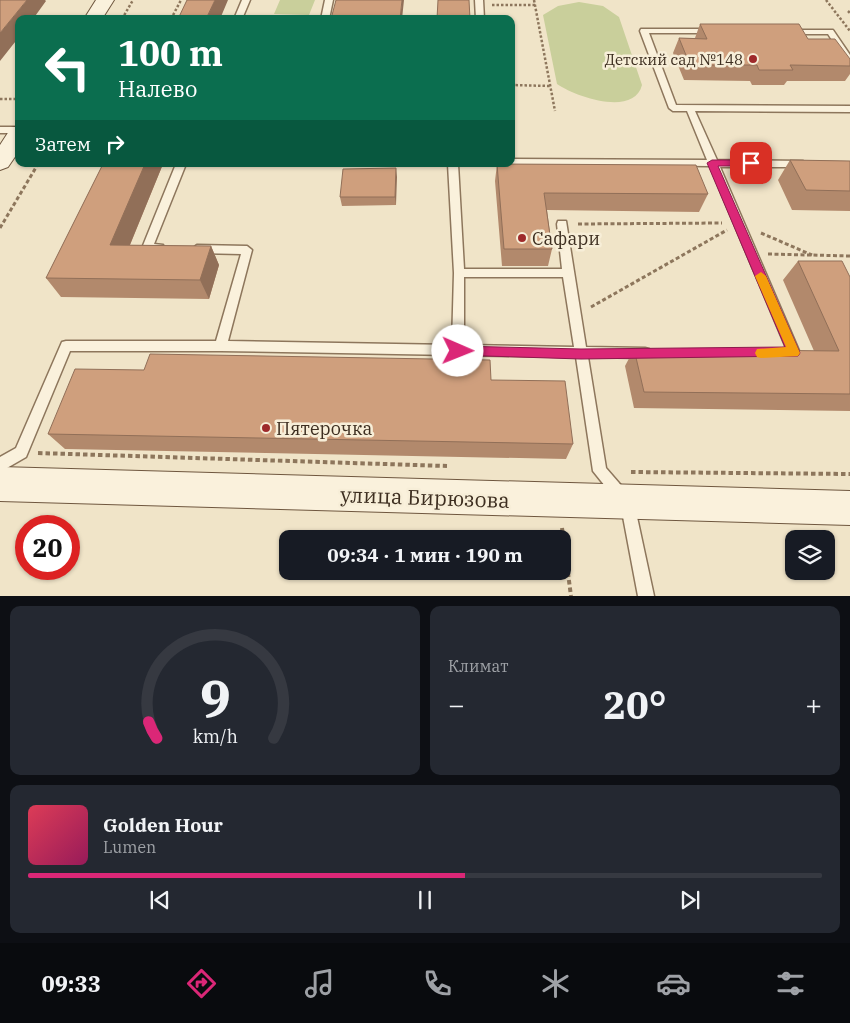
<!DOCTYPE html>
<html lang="ru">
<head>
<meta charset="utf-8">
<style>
	body { margin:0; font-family:"IBM Plex Serif",serif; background:#242831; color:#f1f3f6; height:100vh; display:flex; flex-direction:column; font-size:19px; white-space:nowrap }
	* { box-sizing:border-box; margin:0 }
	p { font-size:16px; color:#9ea1a6 }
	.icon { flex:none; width:28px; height:28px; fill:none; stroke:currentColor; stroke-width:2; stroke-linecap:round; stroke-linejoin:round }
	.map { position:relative; height:596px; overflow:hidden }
	.details { display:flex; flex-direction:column; gap:10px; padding:10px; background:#0d0f14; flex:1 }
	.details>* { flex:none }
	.top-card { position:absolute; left:15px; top:15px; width:500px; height:152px; border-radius:10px; box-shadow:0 1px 4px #0004; background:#0b6e4f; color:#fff; overflow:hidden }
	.buttons { position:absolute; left:785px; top:530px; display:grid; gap:10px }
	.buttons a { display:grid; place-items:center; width:50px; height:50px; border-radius:10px; background:#171b24; box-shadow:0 1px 4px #0004; font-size:25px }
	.speed { position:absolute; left:15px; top:515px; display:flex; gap:10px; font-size:25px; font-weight:700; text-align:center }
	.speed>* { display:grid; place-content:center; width:65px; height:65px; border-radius:50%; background:#171b24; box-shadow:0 1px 4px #0004; line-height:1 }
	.speed .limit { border:8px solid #d22; background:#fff; color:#111 }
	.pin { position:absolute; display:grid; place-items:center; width:42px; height:42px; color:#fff; margin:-21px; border-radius:10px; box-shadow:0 2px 8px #0006 }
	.me { position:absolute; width:55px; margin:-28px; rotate:91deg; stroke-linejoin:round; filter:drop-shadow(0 0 4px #0008) }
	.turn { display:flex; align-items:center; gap:18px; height:105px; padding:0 20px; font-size:22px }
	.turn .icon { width:65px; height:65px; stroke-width:2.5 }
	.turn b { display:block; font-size:35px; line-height:42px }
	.then { display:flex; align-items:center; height:48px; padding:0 20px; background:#0003; gap:10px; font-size:19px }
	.big { font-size:38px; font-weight:700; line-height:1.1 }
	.details .tile { flex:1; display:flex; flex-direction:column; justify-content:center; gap:8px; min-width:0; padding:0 18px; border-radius:10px; background:#242831 }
	.details .dial { align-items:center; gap:0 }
	.dial svg { height:130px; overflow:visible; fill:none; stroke:#363941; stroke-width:7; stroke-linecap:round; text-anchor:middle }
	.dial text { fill:#f1f3f6; stroke:none }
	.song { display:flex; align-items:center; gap:15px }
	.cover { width:60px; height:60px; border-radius:8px; background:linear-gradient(135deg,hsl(350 70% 55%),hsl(330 70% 35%)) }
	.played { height:5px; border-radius:2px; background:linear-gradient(90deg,#db2777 55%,#363941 55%) }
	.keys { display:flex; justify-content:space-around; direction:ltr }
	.heat { display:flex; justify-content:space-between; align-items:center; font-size:28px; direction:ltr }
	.details .tiles { flex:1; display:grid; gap:10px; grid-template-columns:1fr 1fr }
	.tile:last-child { grid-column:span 2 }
	.trip { position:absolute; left:279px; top:530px; width:292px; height:50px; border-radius:10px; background:#171b24; box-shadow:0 1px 4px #0004; font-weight:700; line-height:50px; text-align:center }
	.tabs { display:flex; height:80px; justify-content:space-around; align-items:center; background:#090b0e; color:#9ea1a6 }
	.tabs .icon { width:35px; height:35px }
	.tabs .selected { color:#db2777 }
	.tabs b { font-size:22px; color:#f1f3f6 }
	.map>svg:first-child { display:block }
	.green { fill:#c9cf9b }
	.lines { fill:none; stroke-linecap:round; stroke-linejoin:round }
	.lane-casing { stroke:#8d765c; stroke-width:3 }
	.secondary-casing { stroke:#6f573f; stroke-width:2 }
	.path-far2 { stroke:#8d765c; stroke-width:2.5; stroke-dasharray:2.5 2; stroke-linecap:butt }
	.path-far1 { stroke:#8d765c; stroke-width:3; stroke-dasharray:4 2.5; stroke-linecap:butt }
	.path { stroke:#8d765c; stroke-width:4; stroke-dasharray:4.5 3; stroke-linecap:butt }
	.lane { fill:#faf1dc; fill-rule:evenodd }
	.secondary { fill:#faf1dc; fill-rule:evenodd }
	.wall { fill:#b2896c }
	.shaded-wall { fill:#916f58 }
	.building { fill:#cf9f7d; stroke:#916f58 }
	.route { fill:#db2777; stroke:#8e194d }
	.slow { fill:#f59e0b }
	.poi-dot { fill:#9e2a2b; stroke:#f7eed8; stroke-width:2 }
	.labels { text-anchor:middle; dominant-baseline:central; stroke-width:5; stroke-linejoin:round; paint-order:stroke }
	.far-poi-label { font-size:15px; fill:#3d2e20; stroke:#f7eed8; text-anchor:end }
	.poi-label { font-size:18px; fill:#3d2e20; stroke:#f7eed8; text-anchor:start }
	.near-street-label { font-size:21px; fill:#3d2e20; stroke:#f7eed8 }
</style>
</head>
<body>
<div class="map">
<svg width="850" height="596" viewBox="0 0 850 596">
	<rect width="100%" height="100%" fill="#f0e4c8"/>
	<path class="green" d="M280 0H315L309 15 274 14Z
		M579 2 603 6 619 17 642 85C634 117 576 97 557 84L543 15 558 6Z"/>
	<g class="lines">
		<g class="lane-casing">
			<path id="lane" d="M242 0H250L242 19H234Z
				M325 0H333L329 19H321Z
				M475 0H483L484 19H476Z
				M641 29H713L717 31 713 33H649L676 105 850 106V112L695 111 717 160 803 161 808 164 803 167H720L800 353 798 357 794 358 777 357 775 353 777 349 786 348 710 166 507 164H511V159L707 160 687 111H673L669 108 640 31Z
				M786 30H833L850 55V63H847L828 34H789L785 32Z
				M0 127H19V133H0Z
				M176 164H186L154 244 163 245 164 248 159 252 143 251 142 248Z
				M448 164H458L464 269H562L557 224 558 221H566L586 347 645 348 649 349 651 353 649 357 645 358 588 357 606 468 632 498 634 503 654 596H638L621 506 593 471 576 357 221 351H70L26 457 0 472V457L16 448 62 342 66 341H216L241 254 197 253 192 249 197 245 247 246 252 250 228 341 452 345 454 273ZM464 277H563L574 347 464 345Z"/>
		</g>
		<g class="secondary-casing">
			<path id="secondary" d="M96 0H114L102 19H84Z
				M19 126V151L8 167 0 170V145L11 128Z
				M0 467 850 491V525L0 501Z"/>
		</g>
		<path class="path-far2" d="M534 0 555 111
			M826 0 850 31
			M492 5H535
			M848 11 850 13
			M122 19 133 0
			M171 19 181 0
			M511 85 550 86
			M0 99H19"/>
		<path class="path-far1" d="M578 224 722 223
			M0 228 38 164
			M761 233 812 255
			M768 254 850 256
			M591 307 727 230"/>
		<path class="path" d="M38 453 447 466
			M631 472 850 474
			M562 528 571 596"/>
		<use href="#lane" class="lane"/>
		<use href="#secondary" class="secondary"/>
	</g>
	<path class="wall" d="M700 24 808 39 850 59V74L845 81H787L784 85H752L750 81 684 80 673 53 679 38H695Z
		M790 160 850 161V211L792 210 778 180Z
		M103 164H163L130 245 211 246 219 265 209 299 61 297 46 278Z
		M497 164 708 194 699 212 547 210 552 249 548 266H502L495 181Z
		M396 168V205L342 206 340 197Z
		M798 261 850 277V411L634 408 625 366 634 349 814 351 783 280Z
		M491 380 573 444 566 459 65 449 48 434Z"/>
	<path class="shaded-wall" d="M27 0H45L46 1 33 19H19V37L0 61V33Z
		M215 0H228L220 19H206Z
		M402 0H404L402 19H400Z
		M145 164H163L122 264 110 245Z
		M396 168 397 177 396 205 395 197Z
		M211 246 219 265 209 299 200 280Z"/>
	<path class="building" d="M0 0H27L0 33Z
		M187 0H215L206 19H178Z
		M336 0H402L400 19H331Z
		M438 0H469L470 19H437Z
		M700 24H799L808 39H835L850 59V66L790 65 793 70H759L757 65H690L679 38 707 39Z
		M790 160 850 161V191L806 190Z
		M103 164H145L110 245 211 246 200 280 46 278Z
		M497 164 696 165 708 194 544 193 552 249H504Z
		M396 168 395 197H340L343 169Z
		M798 261H842L850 277V394L644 392 634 349 839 351Z
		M150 354 490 360 491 380 565 381 573 444 48 434 75 369 144 370Z"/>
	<path class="route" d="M712 160H751L756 163 751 166H718L800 353 798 356 581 359 454 355 452 351 454 348 458 346 581 349 785 347 707 163Z"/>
	<path class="slow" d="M761 272 766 276 800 353 798 356 761 358 757 357 755 353 757 349 786 347 755 276Z"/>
	<g class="poi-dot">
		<circle cx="753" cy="59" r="5"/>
		<circle cx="522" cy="238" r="5"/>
		<circle cx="266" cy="428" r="5"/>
	</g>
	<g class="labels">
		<g class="far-poi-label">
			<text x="743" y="59">Детский сад №148</text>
		</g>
		<g class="poi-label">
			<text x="532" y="238">Сафари</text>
			<text x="276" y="428">Пятерочка</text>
		</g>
		<g class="near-street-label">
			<text transform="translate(425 497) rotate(2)">улица Бирюзова</text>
		</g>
	</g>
</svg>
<div class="buttons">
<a><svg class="icon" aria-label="layers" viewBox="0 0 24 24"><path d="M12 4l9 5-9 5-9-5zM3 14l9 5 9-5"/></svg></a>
</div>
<div class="speed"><div class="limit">20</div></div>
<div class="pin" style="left:751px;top:163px;background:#d93025"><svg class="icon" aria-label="arrive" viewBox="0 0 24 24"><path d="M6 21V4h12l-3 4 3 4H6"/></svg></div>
<svg class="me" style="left:458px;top:351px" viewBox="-20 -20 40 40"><circle r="19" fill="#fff"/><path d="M0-13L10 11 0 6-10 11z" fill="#db2777"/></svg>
<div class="trip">09:34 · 1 мин · 190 m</div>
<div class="top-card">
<div class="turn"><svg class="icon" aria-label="left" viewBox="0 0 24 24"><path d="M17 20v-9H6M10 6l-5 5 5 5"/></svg><div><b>100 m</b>Налево</div></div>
<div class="then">Затем<svg class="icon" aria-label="right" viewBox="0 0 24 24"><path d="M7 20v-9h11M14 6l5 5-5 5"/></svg></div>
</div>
</div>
<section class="details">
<div class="tiles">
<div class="tile dial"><svg viewBox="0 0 100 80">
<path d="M14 69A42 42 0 1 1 86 69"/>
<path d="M14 69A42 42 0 0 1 9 59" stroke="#db2777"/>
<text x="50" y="56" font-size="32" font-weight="700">9</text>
<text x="50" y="72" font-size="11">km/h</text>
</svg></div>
<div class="tile"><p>Климат</p>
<div class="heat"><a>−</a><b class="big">20°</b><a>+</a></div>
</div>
<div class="tile">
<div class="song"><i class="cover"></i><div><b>Golden Hour</b><p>Lumen</p></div></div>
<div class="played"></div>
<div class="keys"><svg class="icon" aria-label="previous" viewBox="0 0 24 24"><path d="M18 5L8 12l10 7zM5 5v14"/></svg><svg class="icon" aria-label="pause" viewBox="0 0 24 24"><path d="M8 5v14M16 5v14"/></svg><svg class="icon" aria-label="next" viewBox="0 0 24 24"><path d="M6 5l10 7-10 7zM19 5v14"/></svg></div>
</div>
</div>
</section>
<nav class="tabs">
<b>09:33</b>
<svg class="icon selected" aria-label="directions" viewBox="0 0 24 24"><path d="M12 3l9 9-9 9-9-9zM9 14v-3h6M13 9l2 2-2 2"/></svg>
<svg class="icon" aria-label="music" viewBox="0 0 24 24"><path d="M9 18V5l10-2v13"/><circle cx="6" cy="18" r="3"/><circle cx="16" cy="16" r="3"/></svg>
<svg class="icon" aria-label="phone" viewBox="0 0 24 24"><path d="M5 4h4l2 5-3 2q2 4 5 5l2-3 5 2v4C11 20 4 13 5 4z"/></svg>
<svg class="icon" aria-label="climate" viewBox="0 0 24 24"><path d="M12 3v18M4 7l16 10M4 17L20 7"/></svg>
<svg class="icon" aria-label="car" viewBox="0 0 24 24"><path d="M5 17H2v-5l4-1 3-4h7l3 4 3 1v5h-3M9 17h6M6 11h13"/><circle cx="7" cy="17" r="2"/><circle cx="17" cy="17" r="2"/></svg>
<svg class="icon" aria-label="filters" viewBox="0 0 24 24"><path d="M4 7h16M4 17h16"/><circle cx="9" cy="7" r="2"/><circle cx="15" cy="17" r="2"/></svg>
</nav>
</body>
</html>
